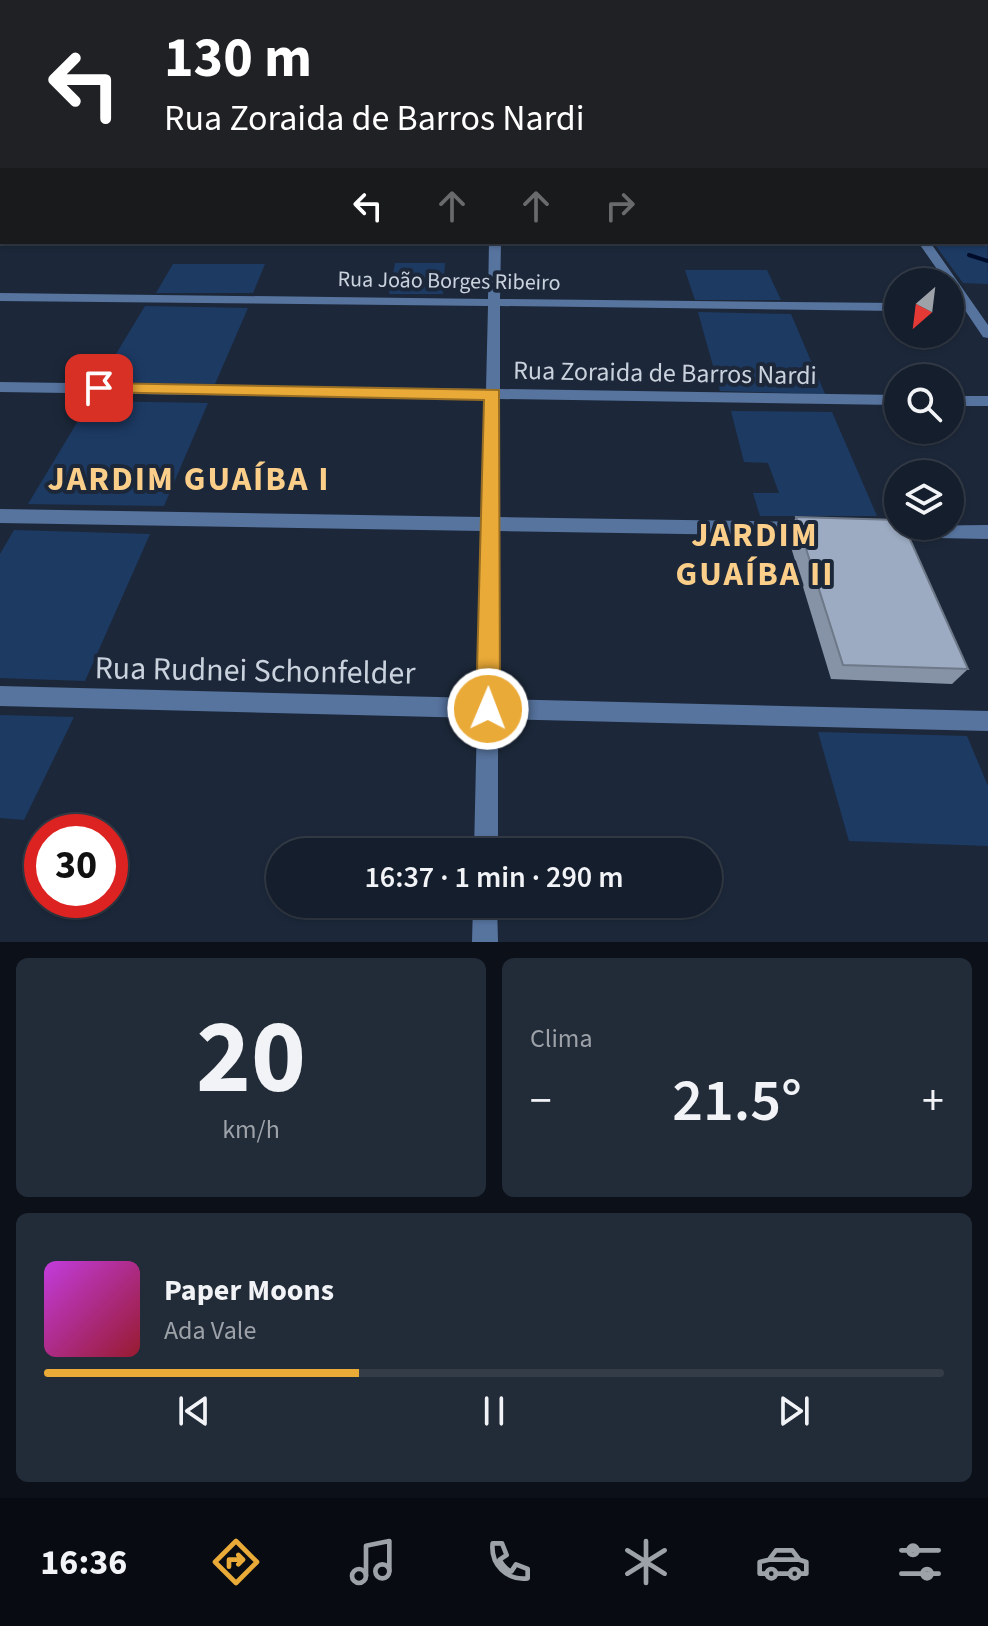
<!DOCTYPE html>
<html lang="pt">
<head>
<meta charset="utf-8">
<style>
	body { margin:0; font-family:"Source Sans 3",sans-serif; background:#222b38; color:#f1f3f6; height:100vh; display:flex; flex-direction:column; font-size:30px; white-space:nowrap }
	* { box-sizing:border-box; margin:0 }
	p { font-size:26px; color:#9da2a9 }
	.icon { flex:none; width:44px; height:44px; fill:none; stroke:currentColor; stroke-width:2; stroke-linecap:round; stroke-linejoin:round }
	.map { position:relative; height:942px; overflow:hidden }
	.details { display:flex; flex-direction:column; gap:16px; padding:16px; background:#0c1018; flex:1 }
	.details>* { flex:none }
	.guide { position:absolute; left:0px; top:0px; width:988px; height:244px; box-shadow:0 2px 6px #0004,0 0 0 2px #343c48; background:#202124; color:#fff; overflow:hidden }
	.needle { width:52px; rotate:208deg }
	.buttons { position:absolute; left:884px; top:268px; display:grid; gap:16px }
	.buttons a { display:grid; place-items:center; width:80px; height:80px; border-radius:50%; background:#151e2c; box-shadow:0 2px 6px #0004,0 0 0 2px #343c48; font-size:40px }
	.speed { position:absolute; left:24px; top:814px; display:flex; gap:16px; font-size:40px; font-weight:700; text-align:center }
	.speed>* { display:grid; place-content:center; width:104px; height:104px; border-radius:50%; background:#151e2c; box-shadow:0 2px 6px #0004,0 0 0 2px #343c48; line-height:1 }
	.speed .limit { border:12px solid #d22; background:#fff; color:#111 }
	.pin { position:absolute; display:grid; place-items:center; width:68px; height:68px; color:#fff; margin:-34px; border-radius:16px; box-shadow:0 4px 12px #0006 }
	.me { position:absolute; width:88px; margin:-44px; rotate:1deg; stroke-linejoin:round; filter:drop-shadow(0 0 6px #0008) }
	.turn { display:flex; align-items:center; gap:28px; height:168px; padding:0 32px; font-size:36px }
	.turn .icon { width:104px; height:104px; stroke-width:2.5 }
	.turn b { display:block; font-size:56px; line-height:68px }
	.lanes { display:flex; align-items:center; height:76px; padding:0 32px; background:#0003; justify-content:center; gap:40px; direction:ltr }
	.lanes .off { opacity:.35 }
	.big { font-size:60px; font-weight:600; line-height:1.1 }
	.details .tile { flex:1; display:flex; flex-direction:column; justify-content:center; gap:12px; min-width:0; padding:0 28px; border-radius:12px; background:#222b38 }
	.details .dial { align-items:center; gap:0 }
	.dial b { font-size:104px; line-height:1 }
	.song { display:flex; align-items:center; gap:24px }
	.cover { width:96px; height:96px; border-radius:12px; background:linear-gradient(135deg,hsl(290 70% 55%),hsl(350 70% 35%)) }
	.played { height:8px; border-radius:4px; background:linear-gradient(90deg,#eaaa38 35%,#343c48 35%) }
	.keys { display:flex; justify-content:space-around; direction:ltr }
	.heat { display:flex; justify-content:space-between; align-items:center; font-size:44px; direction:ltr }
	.details .tiles { flex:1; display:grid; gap:16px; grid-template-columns:1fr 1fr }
	.tile:last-child { grid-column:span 2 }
	.trip { position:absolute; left:266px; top:838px; width:456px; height:80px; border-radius:40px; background:#151e2c; box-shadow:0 2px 6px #0004,0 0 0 2px #343c48; font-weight:600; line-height:80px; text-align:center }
	.dock { display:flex; height:128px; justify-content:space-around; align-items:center; background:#080c12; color:#9da2a9 }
	.dock .icon { width:56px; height:56px }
	.dock .on { color:#eaaa38 }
	.dock b { font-size:36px; color:#f1f3f6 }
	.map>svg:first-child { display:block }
	.green { fill:#1d3a63 }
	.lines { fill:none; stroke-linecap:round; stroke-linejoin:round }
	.stream { stroke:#000d2a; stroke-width:4 }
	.street { fill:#57749f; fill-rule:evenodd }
	.secondary { fill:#709fe4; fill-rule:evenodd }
	.wall { fill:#8693a7 }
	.building { fill:#9cabc2; stroke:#6d7888; stroke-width:2 }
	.route { fill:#eaaa38; stroke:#986e24; stroke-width:2 }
	.labels { text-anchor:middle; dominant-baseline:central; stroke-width:8; stroke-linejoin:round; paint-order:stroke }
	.far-street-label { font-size:22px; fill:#cad2de; stroke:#1c283a }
	.street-label { font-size:26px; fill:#cad2de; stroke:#1c283a }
	.near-street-label { font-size:32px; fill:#cad2de; stroke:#1c283a }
	.district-label { font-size:34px; font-weight:bold; letter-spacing:2px; fill:#fbcf8a; stroke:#1c283a }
</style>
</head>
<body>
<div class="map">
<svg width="988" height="942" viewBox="0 0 988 942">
	<rect width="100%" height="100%" fill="#1c283a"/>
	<path class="green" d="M986 160 988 284 963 283 933 242H986Z
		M395 263H445L443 294H389Z
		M173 264H265L253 293H156Z
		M685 270H767L781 300H695Z
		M145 306 248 308 215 384 99 382Z
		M698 312 791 314 825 394 720 391Z
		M90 401 208 403 164 506 28 504Z
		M731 411 832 412 877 516H760L753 493H779L768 463 744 462Z
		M14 530 150 534 85 681 0 678V554Z
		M0 715 74 717 24 820 0 818Z
		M818 732 967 736 988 786V846L849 841Z"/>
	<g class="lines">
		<path class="stream" d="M969 255 988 261"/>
		<path class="street" d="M135 0H141V2H135Z
			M159 0H165V2H159Z
			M332 0H338L339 2H333Z
			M768 0H775L777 2H770Z
			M986 155 988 156V162L986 161Z
			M0 200H2L0 208Z
			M0 223H2V229H0Z
			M489 242H501L500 299 898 303V311L500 306V389L898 395V405L500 399 499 517 810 522 816 524 819 529 816 534 810 536 499 531V699L988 711V731L498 719V852H474L477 718 0 706V686L478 698 482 531 0 523V509L482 517 485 399 0 392V382L486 389 488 306 0 301V293L488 299Z
			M918 242H930L988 325V338L983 337 950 288V282H946Z
			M950 396H988V406H950Z
			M886 523H898V526L988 525V539L886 537 880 535 877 530 880 525Z
			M473 904H497L498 942H472Z"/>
		<path class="secondary" d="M692 0H700L702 2H694Z
			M0 18H2L0 23Z
			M0 43H2L0 48Z
			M986 91H988V95H986Z"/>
	</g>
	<path class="wall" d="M630 0H659V2H633Z
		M986 57H988V85H986Z
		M986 94 988 95 987 139H986Z
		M796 517 968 669 952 684 831 679 787 534Z"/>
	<path class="building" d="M986 57H988V71H986Z
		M986 100H988V111H986Z
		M986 111H988V123H986Z
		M796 517 898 520V526H904L968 669 843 665Z"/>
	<path class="route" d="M99 383 499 390 500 709 497 717 488 720 480 717 476 709 484 400 93 392V384Z"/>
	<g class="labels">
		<g class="far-street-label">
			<text transform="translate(449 281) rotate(1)">Rua João Borges Ribeiro</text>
		</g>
		<g class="street-label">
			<text transform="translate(665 373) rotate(1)">Rua Zoraida de Barros Nardi</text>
		</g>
		<g class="near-street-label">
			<text transform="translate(255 671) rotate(1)">Rua Rudnei Schonfelder</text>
		</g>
		<g class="district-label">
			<text x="189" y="479">JARDIM GUAÍBA I</text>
			<text x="755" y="535">JARDIM<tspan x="755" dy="39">GUAÍBA II</tspan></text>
		</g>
	</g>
</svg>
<div class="buttons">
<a><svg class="needle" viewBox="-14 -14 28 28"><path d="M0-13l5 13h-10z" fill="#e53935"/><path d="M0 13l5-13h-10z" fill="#9da2a9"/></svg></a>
<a><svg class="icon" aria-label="search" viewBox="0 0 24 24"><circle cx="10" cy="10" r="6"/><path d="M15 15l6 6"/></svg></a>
<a><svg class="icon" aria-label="layers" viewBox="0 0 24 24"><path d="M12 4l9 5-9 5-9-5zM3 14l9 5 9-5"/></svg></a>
</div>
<div class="speed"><div class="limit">30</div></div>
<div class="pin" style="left:99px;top:388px;background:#d93025"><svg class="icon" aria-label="arrive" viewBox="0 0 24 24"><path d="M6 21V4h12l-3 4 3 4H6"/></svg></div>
<svg class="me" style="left:488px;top:709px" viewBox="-20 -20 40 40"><circle r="17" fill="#eaaa38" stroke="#fff" stroke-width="3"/><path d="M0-11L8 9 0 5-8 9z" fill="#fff"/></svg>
<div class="trip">16:37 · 1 min · 290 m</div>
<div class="guide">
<div class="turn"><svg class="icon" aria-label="left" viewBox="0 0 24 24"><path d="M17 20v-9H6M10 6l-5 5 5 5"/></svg><div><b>130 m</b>Rua Zoraida de Barros Nardi</div></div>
<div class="lanes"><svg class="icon" aria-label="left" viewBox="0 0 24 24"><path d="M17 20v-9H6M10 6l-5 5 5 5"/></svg><svg class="icon off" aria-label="ahead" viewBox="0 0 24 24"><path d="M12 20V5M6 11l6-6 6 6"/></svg><svg class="icon off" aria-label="ahead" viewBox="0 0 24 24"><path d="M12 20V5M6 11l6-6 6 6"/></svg><svg class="icon off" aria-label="right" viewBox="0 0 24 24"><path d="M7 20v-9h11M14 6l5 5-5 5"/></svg></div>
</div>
</div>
<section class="details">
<div class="tiles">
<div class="tile dial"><b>20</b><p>km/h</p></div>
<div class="tile"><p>Clima</p>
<div class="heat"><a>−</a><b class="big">21.5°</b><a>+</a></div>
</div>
<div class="tile">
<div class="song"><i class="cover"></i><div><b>Paper Moons</b><p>Ada Vale</p></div></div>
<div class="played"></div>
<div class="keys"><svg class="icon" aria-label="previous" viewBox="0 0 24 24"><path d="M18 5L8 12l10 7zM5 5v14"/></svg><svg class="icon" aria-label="pause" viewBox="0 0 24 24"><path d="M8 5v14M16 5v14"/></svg><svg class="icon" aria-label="next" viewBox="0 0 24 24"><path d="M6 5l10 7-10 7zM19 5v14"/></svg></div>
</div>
</div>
</section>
<nav class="dock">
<b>16:36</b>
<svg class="icon on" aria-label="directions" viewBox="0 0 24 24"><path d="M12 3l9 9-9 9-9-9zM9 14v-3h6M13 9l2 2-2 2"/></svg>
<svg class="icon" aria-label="music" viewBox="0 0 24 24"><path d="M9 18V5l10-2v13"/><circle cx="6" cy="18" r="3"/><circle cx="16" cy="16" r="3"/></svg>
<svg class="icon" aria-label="phone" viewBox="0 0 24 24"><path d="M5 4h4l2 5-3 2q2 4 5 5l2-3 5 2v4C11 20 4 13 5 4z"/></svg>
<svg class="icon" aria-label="climate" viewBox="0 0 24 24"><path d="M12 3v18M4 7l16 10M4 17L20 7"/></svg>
<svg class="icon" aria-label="car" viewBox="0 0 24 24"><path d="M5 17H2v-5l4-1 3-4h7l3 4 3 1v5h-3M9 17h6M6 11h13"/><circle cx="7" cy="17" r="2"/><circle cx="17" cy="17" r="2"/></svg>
<svg class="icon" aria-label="filters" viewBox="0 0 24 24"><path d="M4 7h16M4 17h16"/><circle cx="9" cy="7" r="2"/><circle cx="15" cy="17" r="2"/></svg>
</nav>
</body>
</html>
